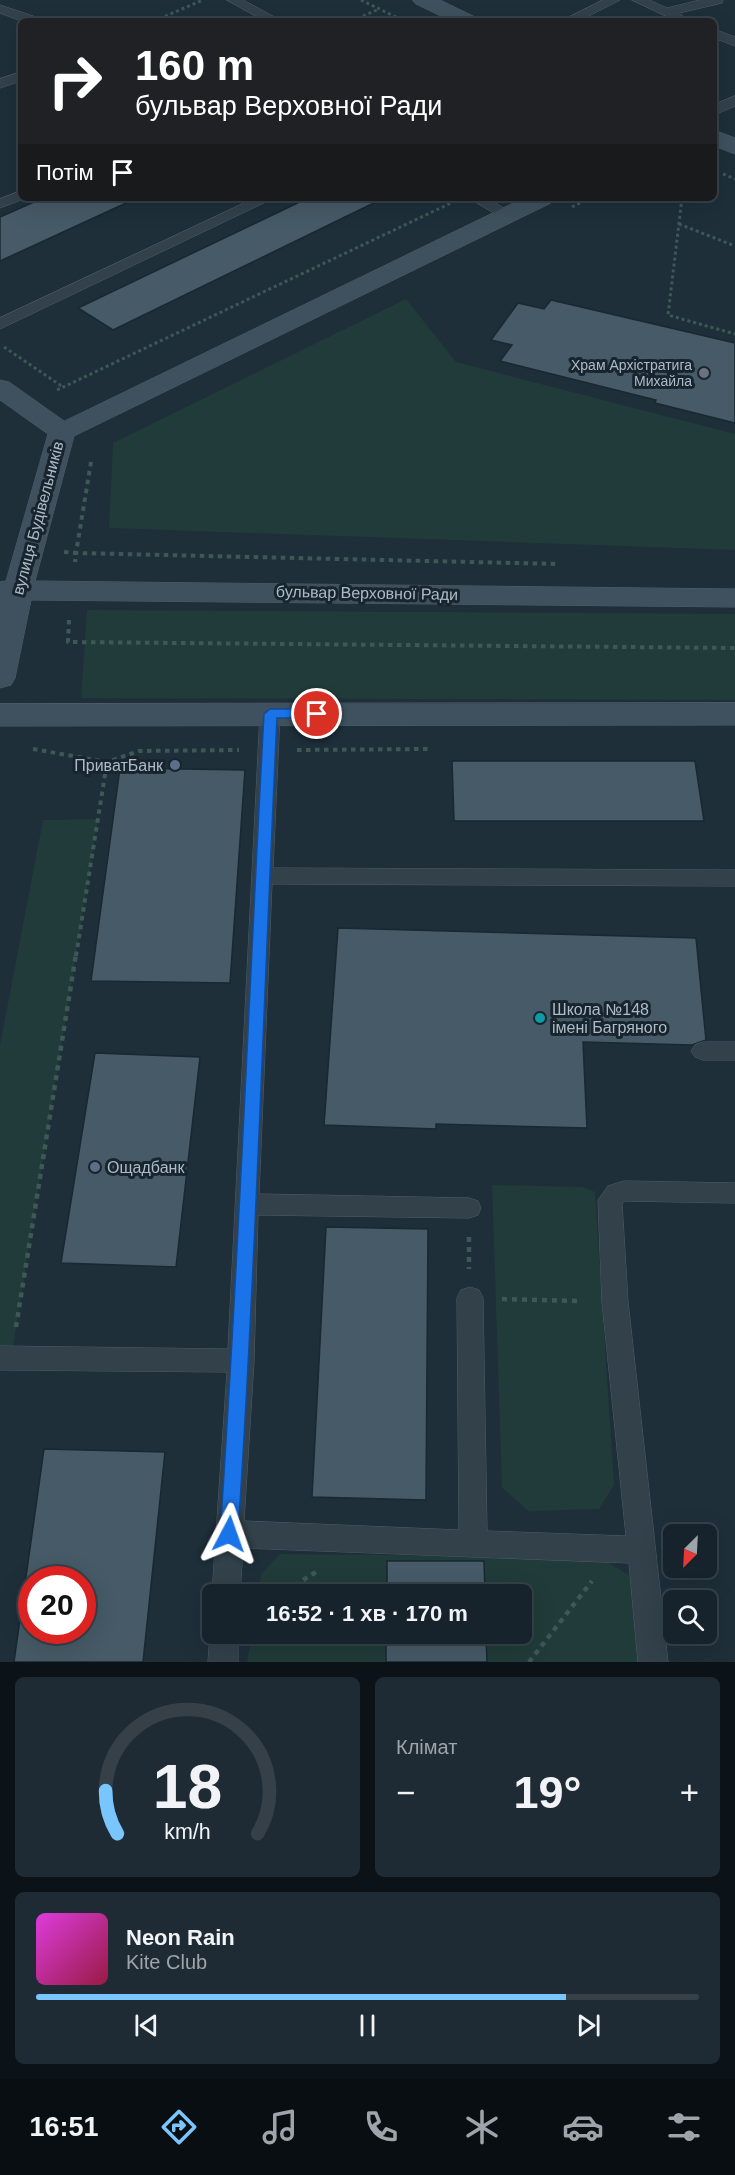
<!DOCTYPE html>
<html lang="uk">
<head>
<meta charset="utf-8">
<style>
	body { margin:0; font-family:Helvetica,sans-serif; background:#1f2b34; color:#f1f3f6; height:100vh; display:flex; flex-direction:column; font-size:22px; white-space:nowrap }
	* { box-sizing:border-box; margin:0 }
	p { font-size:20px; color:#9ea4a9 }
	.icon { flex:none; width:33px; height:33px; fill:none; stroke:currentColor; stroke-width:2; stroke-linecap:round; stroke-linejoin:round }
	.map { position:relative; height:1662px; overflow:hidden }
	.details { display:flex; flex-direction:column; gap:15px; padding:15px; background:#0c1318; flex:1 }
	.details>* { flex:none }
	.guide { position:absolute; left:18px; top:18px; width:699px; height:183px; border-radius:9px; box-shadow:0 6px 24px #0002,0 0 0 2px #354048; background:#202124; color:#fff; overflow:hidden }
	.needle { width:39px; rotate:204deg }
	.tools { position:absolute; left:663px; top:1524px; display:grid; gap:12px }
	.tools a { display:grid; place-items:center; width:54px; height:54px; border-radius:9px; background:#16232c; box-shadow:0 6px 24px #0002,0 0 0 2px #354048; font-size:30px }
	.speed { position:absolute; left:18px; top:1566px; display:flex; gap:12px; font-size:30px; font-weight:700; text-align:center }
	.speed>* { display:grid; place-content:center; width:78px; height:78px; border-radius:50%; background:#16232c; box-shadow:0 6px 24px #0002,0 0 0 2px #354048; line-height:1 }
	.speed .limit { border:9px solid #d22; background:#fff; color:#111 }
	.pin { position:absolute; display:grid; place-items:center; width:51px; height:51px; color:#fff; margin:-26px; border:3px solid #fff; border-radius:50%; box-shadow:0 2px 6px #0007 }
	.me { position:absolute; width:66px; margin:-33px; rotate:4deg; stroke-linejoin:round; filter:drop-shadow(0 0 4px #0008) }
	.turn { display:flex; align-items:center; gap:21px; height:126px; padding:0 18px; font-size:27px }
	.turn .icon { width:78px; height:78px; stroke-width:2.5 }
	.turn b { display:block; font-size:42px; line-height:51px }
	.then { display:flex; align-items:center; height:57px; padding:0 18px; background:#0003; gap:12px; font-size:22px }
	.big { font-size:45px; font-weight:600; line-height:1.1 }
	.details .tile { flex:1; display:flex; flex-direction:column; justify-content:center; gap:9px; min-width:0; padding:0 21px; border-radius:9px; background:#1f2b34 }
	.details .dial { align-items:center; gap:0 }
	.dial svg { height:156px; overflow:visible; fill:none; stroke:#354048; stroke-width:7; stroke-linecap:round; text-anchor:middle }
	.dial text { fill:#f1f3f6; stroke:none }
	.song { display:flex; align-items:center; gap:18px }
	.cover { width:72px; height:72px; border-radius:9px; background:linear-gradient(135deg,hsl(300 70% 55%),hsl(340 70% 35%)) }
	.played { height:6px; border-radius:3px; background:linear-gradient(90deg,#79c6ff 80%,#354048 80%) }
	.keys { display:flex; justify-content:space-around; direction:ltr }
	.heat { display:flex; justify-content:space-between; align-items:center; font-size:33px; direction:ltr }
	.details .tiles { flex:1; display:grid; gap:15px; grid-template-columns:1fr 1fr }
	.tile:last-child { grid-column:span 2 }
	.trip { position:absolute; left:202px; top:1584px; width:330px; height:60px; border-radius:9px; background:#16232c; box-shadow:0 6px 24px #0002,0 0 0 2px #354048; font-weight:600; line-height:60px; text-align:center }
	.tab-bar { display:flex; height:96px; justify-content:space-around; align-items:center; background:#090e12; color:#9ea4a9 }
	.tab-bar .icon { width:42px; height:42px }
	.tab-bar .active { color:#79c6ff }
	.tab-bar b { font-size:27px; color:#f1f3f6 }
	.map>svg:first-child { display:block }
	.green { fill:#203b39 }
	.building { fill:#465a67; stroke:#192831; stroke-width:1.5; fill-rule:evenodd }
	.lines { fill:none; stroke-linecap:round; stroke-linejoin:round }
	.lane-casing { stroke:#4f5f68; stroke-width:1 }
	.secondary-casing { stroke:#4f5f68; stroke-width:1 }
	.path-far2 { stroke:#3e5856; stroke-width:3; stroke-dasharray:3 3; stroke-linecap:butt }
	.path-far1 { stroke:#3e5856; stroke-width:4; stroke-dasharray:4.5 4.5; stroke-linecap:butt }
	.path { stroke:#3e5856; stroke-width:4.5; stroke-dasharray:5 5; stroke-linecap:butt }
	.lane { fill:#32414a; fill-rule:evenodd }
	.secondary { fill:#3f515e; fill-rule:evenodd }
	.route { fill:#1a73e8; stroke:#114b97; stroke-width:1.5 }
	.worship-dot { fill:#6b7280; stroke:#18252f; stroke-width:2 }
	.service-dot { fill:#5c6f8a; stroke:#18252f; stroke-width:2 }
	.culture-dot { fill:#0f9aa8; stroke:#18252f; stroke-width:2 }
	.labels { text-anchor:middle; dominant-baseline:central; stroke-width:6; stroke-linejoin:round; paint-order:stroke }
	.far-poi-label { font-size:14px; fill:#acbcc7; stroke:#18252f; text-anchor:end }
	.street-label { font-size:16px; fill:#acbcc7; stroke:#18252f }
	.poi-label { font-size:16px; fill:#acbcc7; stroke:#18252f; text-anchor:start }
</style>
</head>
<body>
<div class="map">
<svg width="735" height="1662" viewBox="0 0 735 1662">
	<rect width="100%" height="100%" fill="#1e2f3a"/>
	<path class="green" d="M406 299 456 362 735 434V550L109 528 113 443Z
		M87 610 735 614V700L81 698Z
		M98 819 13 1347 0 1348V1045L43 820Z
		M492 1185 583 1187 595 1192 614 1485 599 1509 528 1511 502 1487Z
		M280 1554 599 1557 635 1579 644 1662H247L252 1634H522V1594H258L261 1574Z"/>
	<path class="building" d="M43 198H137L0 261V217Z
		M308 198H384L113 330 78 308Z
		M551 300 735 343V423L655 403 656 400 500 361 512 345 491 340 518 303 544 309Z
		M452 761H695L704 821H454Z
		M120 768 245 770 230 983 91 981Z
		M338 928 696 938 706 1040 692 1045 583 1042 587 1128 436 1124V1129L324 1125Z
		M95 1053 200 1057 176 1267 61 1263Z
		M326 1227 428 1229 426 1500 312 1497Z
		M44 1449 165 1452 143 1662H14ZM32 1580H82V1630H32Z
		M387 1561H484L485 1594H387Z
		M386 1634H486L487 1662H386Z"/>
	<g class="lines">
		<g class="lane-casing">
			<path id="lane" d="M227 0H243L282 21H265Z
				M603 0H620L579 21H561Z
				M632 0H649L667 8 700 0H723L722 3 679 13 684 17 677 21Z
				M0 5 39 18 41 21H21L0 13Z
				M714 29 735 37V46L714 38Z
				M21 72V81L0 88V79Z
				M735 96V106L714 115V105Z
				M21 191V198H26L0 208V199Z
				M255 198H274L0 329V318Z
				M469 198H487L517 216 509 221 504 219Z
				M270 707 277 709 280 714 273 868 735 870V886L272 884 259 1194 469 1198 478 1201 481 1208 478 1215 469 1218 258 1215 254 1361 244 1521 459 1530 457 1298 461 1290 470 1287 479 1290 483 1298 487 1531 626 1536 602 1302 598 1200 608 1186 624 1181 735 1183V1203L625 1201 622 1203 628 1302 668 1662H638L629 1563 243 1548 240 1594H213V1597L212 1594 227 1372 0 1370V1346L228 1349 260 714 263 709Z
				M703 1042H735V1060H703L695 1057 691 1051 695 1045Z
				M213 1626V1634H238V1662H208L210 1634Z"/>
		</g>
		<g class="secondary-casing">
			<path id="secondary" d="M413 0H440L475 17 478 21H451L416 4Z
				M714 130 735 138V154L714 146Z
				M524 198H555L551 203 74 436 35 581 735 589V607L31 600 15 678 11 685 0 688V582L6 581 48 434 0 400V380L9 382 64 421Z
				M735 703V725L0 726V704Z"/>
		</g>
		<path class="path-far2" d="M361 0 400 19
			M154 21 203 0
			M352 21 379 9
			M723 174 735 179
			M682 198 668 315 735 334
			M572 207 590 198
			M679 224 735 246
			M4 347 63 387
			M57 390 451 203"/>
		<path class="path-far1" d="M91 462 76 553 559 564
			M64 552 76 553 75 562
			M69 620 68 642 735 648
			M33 749 107 762 139 751 239 750
			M297 750 428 749
			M76 956 107 762"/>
		<path class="path" d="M469 1237V1269
			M502 1299 581 1301
			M16 1327 76 954
			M289 1594 300 1582 316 1572
			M529 1662 592 1581"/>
		<use href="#lane" class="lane"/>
		<use href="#secondary" class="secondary"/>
	</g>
	<path class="route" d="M270 709H317L323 714 317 718H277C264 990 256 1262 238 1534L236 1540 229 1543 223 1540 220 1534C239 1261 249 987 264 714Z"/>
	<circle class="worship-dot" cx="704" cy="373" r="6"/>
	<g class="service-dot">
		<circle cx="175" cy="765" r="6"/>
		<circle cx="95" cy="1167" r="6"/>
	</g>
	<circle class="culture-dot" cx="540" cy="1018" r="6"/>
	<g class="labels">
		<g class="far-poi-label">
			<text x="692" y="365">Храм Архістратига<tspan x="692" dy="16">Михайла</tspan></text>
		</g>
		<g class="street-label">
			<text transform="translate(38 518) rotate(-75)">вулиця Будівельників</text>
			<text transform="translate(367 593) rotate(1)">бульвар Верховної Ради</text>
		</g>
		<g class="poi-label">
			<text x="163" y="765" text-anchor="end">ПриватБанк</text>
			<text x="552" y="1009">Школа №148<tspan x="552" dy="18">імені Багряного</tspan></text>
			<text x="107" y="1167">Ощадбанк</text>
		</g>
	</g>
</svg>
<div class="tools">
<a><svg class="needle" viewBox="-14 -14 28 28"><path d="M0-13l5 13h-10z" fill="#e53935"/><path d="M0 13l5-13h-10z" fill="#9ea4a9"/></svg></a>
<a><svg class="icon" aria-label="search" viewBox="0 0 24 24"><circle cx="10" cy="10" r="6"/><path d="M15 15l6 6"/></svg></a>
</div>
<div class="speed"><div class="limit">20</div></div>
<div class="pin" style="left:317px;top:714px;background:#d93025"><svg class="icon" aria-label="arrive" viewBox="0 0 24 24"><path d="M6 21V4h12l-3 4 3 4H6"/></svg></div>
<svg class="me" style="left:229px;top:1534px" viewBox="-20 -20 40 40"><path d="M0-17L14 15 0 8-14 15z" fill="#1a73e8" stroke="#fff" stroke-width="4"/></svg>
<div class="trip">16:52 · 1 хв · 170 m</div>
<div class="guide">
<div class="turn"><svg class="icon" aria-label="right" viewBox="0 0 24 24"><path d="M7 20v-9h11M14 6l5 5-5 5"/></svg><div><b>160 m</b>бульвар Верховної Ради</div></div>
<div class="then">Потім<svg class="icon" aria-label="arrive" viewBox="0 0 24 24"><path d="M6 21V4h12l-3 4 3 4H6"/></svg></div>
</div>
</div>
<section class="details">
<div class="tiles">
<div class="tile dial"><svg viewBox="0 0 100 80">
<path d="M14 69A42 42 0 1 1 86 69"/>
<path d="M14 69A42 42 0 0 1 8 47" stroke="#79c6ff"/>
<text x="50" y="56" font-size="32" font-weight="700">18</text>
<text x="50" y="72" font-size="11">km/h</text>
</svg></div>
<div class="tile"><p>Клімат</p>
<div class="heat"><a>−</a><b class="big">19°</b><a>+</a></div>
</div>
<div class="tile">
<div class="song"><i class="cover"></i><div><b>Neon Rain</b><p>Kite Club</p></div></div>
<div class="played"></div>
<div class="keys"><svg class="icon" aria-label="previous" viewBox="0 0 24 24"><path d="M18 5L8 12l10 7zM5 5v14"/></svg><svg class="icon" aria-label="pause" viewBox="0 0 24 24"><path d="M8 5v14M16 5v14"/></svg><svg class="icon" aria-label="next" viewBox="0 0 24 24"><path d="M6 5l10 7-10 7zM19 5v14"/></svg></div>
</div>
</div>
</section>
<nav class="tab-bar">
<b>16:51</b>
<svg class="icon active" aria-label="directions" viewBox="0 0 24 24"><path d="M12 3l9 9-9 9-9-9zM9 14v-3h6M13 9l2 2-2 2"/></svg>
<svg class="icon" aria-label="music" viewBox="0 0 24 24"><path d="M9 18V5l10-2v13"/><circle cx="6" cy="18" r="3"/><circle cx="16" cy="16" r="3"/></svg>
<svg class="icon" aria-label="phone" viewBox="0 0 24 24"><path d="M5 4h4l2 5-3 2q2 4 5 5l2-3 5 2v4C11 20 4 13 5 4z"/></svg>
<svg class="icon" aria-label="climate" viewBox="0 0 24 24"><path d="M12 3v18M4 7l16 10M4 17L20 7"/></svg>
<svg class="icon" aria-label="car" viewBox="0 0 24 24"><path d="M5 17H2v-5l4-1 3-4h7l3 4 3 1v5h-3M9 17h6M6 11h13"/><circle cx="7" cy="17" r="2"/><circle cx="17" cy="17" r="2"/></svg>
<svg class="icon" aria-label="filters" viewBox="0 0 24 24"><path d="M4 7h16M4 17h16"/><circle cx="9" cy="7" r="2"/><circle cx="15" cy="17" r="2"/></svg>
</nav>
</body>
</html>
